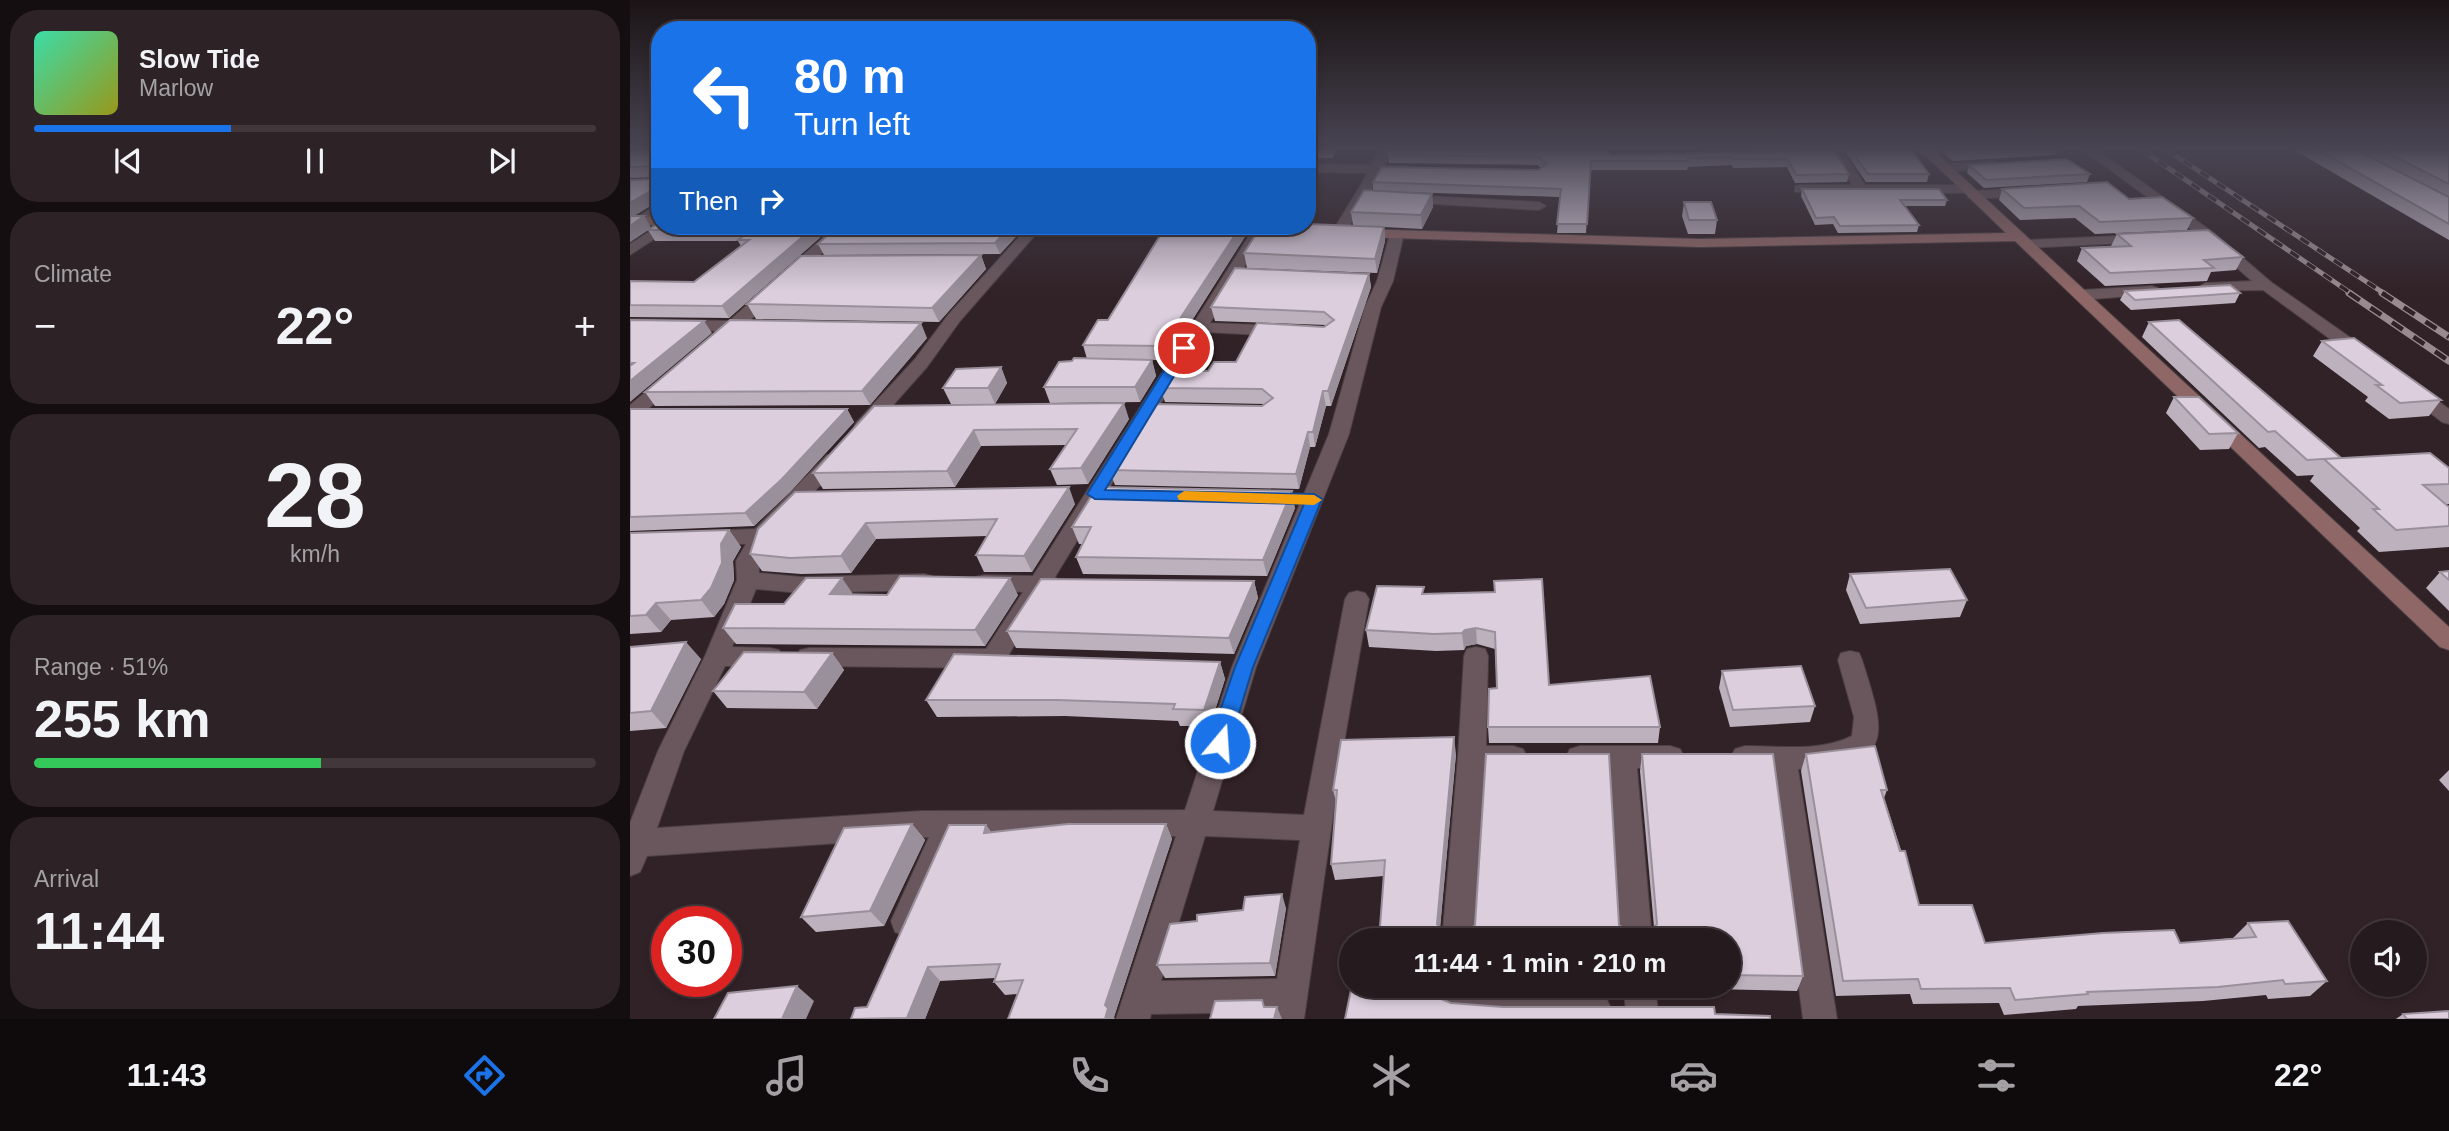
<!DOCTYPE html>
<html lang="en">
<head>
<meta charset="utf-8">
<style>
	body { margin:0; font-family:Arial,sans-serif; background:#2d2326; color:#f1f3f6; height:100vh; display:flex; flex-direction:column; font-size:26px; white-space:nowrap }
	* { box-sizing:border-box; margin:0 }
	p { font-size:23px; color:#a3a1a4 }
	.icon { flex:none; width:38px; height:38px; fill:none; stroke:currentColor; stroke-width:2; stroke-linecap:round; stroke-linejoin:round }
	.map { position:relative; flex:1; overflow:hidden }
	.sheet { display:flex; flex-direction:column; gap:10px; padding:10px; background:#140e10; width:630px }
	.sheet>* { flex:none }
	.banner { position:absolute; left:21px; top:21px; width:665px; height:214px; border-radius:28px; box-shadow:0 4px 10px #0003,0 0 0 2px #42383b; background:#1a73e8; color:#fff; overflow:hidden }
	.controls { position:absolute; left:1720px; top:920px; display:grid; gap:14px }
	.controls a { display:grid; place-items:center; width:77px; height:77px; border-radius:50%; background:#251a1d; box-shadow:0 4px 10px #0003,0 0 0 2px #42383b; font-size:35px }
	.speed { position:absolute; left:21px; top:906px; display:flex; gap:14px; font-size:35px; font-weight:700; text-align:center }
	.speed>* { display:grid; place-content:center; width:91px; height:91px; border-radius:50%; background:#251a1d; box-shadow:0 4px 10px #0003,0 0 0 2px #42383b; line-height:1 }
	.speed .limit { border:10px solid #d22; background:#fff; color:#111 }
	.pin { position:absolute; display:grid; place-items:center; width:60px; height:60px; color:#fff; margin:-30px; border:4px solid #fff; border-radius:50%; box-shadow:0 2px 7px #0007 }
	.me { position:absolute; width:77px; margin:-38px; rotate:18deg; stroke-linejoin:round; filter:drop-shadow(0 0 5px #0008) }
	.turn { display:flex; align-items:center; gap:24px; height:147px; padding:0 28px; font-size:32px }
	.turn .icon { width:91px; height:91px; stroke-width:2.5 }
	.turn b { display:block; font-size:49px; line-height:60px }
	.then { display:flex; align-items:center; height:66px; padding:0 28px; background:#0003; gap:14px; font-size:26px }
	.big { font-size:52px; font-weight:700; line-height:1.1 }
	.sheet .card { flex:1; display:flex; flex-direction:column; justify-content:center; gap:10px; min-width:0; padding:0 24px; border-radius:28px; background:#2d2326 }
	.sheet .dial { align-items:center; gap:0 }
	.dial b { font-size:91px; line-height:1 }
	.song { display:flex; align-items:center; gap:21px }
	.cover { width:84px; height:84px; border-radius:10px; background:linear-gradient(135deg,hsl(160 70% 55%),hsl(60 70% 35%)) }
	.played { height:7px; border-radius:4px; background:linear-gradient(90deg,#1a73e8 35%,#42383b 35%) }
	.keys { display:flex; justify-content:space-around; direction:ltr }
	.heat { display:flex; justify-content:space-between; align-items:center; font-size:38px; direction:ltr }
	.charge { height:10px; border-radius:5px; background:linear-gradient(90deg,#34c759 51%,#42383b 0) }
	.trip { position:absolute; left:709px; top:928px; width:402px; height:70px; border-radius:35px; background:#251a1d; box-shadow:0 4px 10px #0003,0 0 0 2px #42383b; font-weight:700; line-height:70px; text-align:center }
	.menu { display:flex; height:112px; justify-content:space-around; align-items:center; background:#0f0a0c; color:#a3a1a4 }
	.menu .icon { width:49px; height:49px }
	.menu .current { color:#1a73e8 }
	.menu b { font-size:32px; color:#f1f3f6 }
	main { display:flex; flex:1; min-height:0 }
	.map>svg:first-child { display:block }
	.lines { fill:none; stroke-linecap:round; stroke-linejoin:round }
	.street-casing { stroke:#4c4044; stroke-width:2 }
	.secondary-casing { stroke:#4c4044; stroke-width:2 }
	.street { fill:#69575d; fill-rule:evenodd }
	.secondary { fill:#8f6766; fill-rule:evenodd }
	.rail-far1-casing { stroke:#988b8f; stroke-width:5 }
	.rail-casing { stroke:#988b8f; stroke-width:7 }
	.rail-far1 { stroke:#312227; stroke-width:3.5; stroke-dasharray:10; stroke-linecap:butt }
	.rail { stroke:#312227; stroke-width:4.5; stroke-dasharray:13; stroke-linecap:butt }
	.wall { fill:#bdb1be }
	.shaded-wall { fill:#9a909b }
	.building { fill:#dccedd; stroke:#9a909b; stroke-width:2 }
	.route { fill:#1a73e8; stroke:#114b97; stroke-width:2 }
	.slow { fill:#f59e0b }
</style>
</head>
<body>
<main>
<section class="sheet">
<div class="card">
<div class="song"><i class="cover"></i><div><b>Slow Tide</b><p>Marlow</p></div></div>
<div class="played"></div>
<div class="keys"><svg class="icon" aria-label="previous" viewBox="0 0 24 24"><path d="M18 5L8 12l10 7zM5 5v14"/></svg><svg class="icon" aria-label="pause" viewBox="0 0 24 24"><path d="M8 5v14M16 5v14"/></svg><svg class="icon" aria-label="next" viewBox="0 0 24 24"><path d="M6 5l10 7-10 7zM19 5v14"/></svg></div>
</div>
<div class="card"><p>Climate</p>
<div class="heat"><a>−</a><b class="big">22°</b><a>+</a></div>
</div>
<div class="card dial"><b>28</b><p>km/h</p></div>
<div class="card"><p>Range · 51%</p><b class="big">255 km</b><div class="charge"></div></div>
<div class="card"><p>Arrival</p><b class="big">11:44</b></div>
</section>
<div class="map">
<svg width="1819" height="1019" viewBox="0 0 1819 1019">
	<rect width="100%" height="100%" fill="#312227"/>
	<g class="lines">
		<g class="street-casing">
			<path id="street" d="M748 150H760L755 166H777L783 170 777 174 751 173 714 235H704L702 232 738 173 677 172V164L742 165Z
				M1200 150H1212L1235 185H1337L1342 186V191L1397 188 1404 192 1397 196 1343 199 1338 198V193L1165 192V186L1170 185H1222Z
				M1453 150H1467L1584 233 1641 282 1741 352 1744 356 1741 360H1729L1633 290 1569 291 1567 288 1575 283 1622 281 1574 239Z
				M1365 161 1371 165 1369 168 1315 172 1309 168 1315 164Z
				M775 195 909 202 916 206 909 210 770 202 768 199Z
				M30 202V213L18 223H8V217Z
				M30 225 44 226 0 255V244Z
				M206 226H221L118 322 127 323 129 327 127 331 99 335 92 331 0 329V319L99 321Z
				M399 226H413L330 321 297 367 240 431H226L224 427 226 423 285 359 318 315Z
				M629 227 636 231 580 323 652 326 660 331 652 336 574 332 425 577 431 584 428 590 416 592 372 666 363 668 179 666 170 664 167 657 170 650 179 648 356 649 393 592 346 589 343 583 346 577 354 575 403 576 624 228Z
				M767 230 774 234 763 281 751 307 719 434 626 667 583 811 674 815 715 599 719 593 727 591 735 593 739 599 711 760 674 1019H640L642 1012 521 1014 520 1019H486L546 836 328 837 287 932 276 936 265 932 261 921 299 837 17 856 10 872 0 876V823L28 751 75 656 107 580 106 561 116 544 68 543 65 538 68 533 76 531 125 529 197 455H211L214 459C192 491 126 534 129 573L171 577 294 574 302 576 305 582 302 588 294 590 171 593 126 589 102 647 140 648 149 650 152 657 149 664 140 666H95L54 751 27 828 292 811 555 810 602 667 699 434 735 307 747 281 760 234ZM575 836 670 840 647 979 531 981Z
				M1510 235 1515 236 1517 239 1515 242 1398 248 1391 244 1398 240Z
				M1522 286 1528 288 1530 291 1528 294 1451 300 1443 295 1451 290Z
				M40 376 46 377 49 381 46 385 7 418 0 420V405L34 377Z
				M1783 386 1789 387 1819 409V424L1812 422 1777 395 1774 391Z
				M846 647 855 649 858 656 856 746H883L893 749 897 757 893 765 883 768H855L844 940H812L828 757 834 656 837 649Z
				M1220 651 1229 653 1232 660C1257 738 1265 764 1168 769L1207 1019H1173L1141 769 1115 768 1105 765 1101 757 1105 749 1115 746C1149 746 1191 752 1222 736L1224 717 1208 660 1211 653Z
				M950 746H1040L1050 749 1054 757 1050 765 1040 768H1007L1022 940H990L980 768H950L940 765 936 757 940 749Z
				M817 985H861L964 992 976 997 981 1009 976 1019C932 1019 851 1019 811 1011L807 999 811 987Z
				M993 985H1025L1028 1012 1025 1019H997Z"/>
		</g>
		<g class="secondary-casing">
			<path id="secondary" d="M1290 150H1303L1819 627V650L1810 647 1385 241 1070 247 727 237 720 233 727 229 1070 239 1376 233Z
				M0 217H30V225H0Z
				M549 226H656L663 230 656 234 556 230Z"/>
		</g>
		<use href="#street" class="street"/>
		<use href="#secondary" class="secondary"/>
		<g class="rail-far1-casing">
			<path id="rail-far1" d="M1512 150 1722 294
				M1537 150 1755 294"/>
		</g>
		<g class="rail-casing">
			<path id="rail" d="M1719 293 1819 361
				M1752 293 1819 337"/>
		</g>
		<use href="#rail-far1" class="rail-far1"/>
		<use href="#rail" class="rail"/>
	</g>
	<path class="wall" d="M0 150H30V218L26 211 25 203 7 214 1 216H14L21 228 0 242V180L24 179 26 177 0 178Z
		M677 150H706L703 158H681Z
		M1185 150 1219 174 1217 182 1165 183 1157 167 1103 168 1102 165 1058 167 1057 170H960L956 233H927L930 197 743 191V182L908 170 911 168 908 165 759 163 758 155H981Z
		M1214 150H1281L1299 174 1297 182H1236Z
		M1310 150H1427L1425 155 1323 161Z
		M1664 150H1819V240Z
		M1339 165 1460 174 1457 182 1354 188 1337 173Z
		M1172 189 1317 200 1315 206H1275L1289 225 1287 232 1208 233 1203 224 1185 225 1171 196Z
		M1372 189 1563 218 1557 230 1465 234 1445 218 1390 220 1369 200Z
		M802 194 803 207 792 229 754 227 755 241 747 273 617 268 614 253 723 225 721 212Z
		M1054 202 1087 220 1085 234H1058L1052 216Z
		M30 226H203L99 318 0 317V281L64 282 111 246 108 241H25L18 230Z
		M207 226H396L370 254 194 255 188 244Z
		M1487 234 1613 257 1606 270 1581 272 1577 281 1475 286 1447 261 1452 248 1481 246Z
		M616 235 537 360H522L526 376 510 402 420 403 414 387 442 361 457 359 453 345 478 320Z
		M351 255 356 269 309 322 126 319 117 304Z
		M739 274 741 287 701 406H696L685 447H680L669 489 485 485 479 470 635 404 535 402 530 388 606 362 696 325 585 321 581 307Z
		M1495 291 1610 293 1605 303 1501 310 1490 300Z
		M1519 322 1711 458 1819 468V504H1816L1819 507V547L1749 552 1727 531 1730 528 1680 481 1684 475 1667 476 1635 447 1629 448 1512 337Z
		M297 338 240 405 25 406 15 392Z
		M1692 341 1811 400 1799 416 1759 419 1735 401 1738 397 1683 356Z
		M371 367 377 383 365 404H321L313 388Z
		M1544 397 1608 433 1599 449 1570 450 1536 413Z
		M244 406 499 419 458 484 427 485 420 469 436 445 351 446 325 487 193 489 183 473Z
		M0 409H217L224 422 160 492 124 526 0 531Z
		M445 504 402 572H354L346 555 357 536 246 539 221 573 171 574 132 571 120 554 128 529Z
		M665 508 637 576 453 574 446 557 452 544H449L442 527Z
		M99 530 111 547 103 561 104 580 94 604 84 617 41 620 31 632 0 634V533Z
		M1819 571V611L1796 588 1810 572Z
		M1220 574 1337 600 1330 617 1230 624 1216 590Z
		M624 581 628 598 604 654 386 648 377 631Z
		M865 592 919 685 1030 727 1028 743H859L858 727 867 688 865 649 847 644 836 646 834 650 806 651 739 647 736 630 794 594Z
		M223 594 257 595H388L355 646 106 644 93 628 154 604Z
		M0 647 71 659 36 728 0 731Z
		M202 653 214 670 187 709 97 708 83 691Z
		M590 662 595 679 580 726H550L548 721 435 716 307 717 296 700Z
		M1092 671 1185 706 1180 722 1100 727 1089 688Z
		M826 754 810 927 989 925 992 927H1024L1010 771 1012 754 1173 976 1167 991 1079 989 1077 997 1028 994 1026 985H1099V940H749L754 876 705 880 701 864 706 801 703 790Z
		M1176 754 1257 790 1254 798 1289 905 1355 943H1550L1603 938 1618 923 1697 981 1680 996 1638 999 1636 995 1573 1001 1448 1006 1446 1009 1374 1015 1369 1003 1283 1004 1280 994 1206 996 1171 771Z
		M1819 770V791L1809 780Z
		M282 824 295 840 254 926 186 932 171 917Z
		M536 824 542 839 484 1017 387 994 375 995 364 982 365 978 310 981 295 1019H221L237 1007 356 825 361 832Z
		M656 908 645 976 535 978 527 965 567 921Z
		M904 985H992L990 991Z
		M1773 1014 1819 1019H1766Z"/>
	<path class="shaded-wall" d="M677 150H680L681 158 677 161Z
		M702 150H706L703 158Z
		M24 189 30 200 7 214 0 216V203Z
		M802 194 803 207 792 229 791 215Z
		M14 216 21 228 0 242V226Z
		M185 226H203L99 318 92 306Z
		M381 226H396L370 254 365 243Z
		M611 226H614L616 235 537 360 532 346Z
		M754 227 755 241 747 273 745 259Z
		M351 255 356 269 309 322 302 308Z
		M739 274 741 287 701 406 698 391Z
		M74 321 82 333 0 402V381Z
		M291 323 297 338 240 405 232 391Z
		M522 360 526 376 510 402 505 387Z
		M371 367 377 383 365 404 358 388Z
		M693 391 696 406 685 447 683 432Z
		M494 403 499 419 458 484 451 468Z
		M217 409 224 422 160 492 124 526 115 513Z
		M344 430 351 446 325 487 317 471Z
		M678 432 680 447 669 489 666 474Z
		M439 487 445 504 402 572 394 556Z
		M662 491 665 508 637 576 633 560Z
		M236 523 246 539 221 573 211 556Z
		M99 530 111 547 103 561 104 580 94 604 84 617 71 600 91 544Z
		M212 578 223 594H200Z
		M380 578 388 595 355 646 345 630Z
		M624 581 628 598 604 654 599 638Z
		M26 603 41 620 31 632 16 615Z
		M846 628 847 644 836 646 834 650 832 633 835 630Z
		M56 642 71 659 36 728 21 711Z
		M202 653 214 670 187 709 174 692Z
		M590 662 595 679 580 726 574 710Z
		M824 737 826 754 809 940 807 924Z
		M282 824 295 840 254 926 240 911Z
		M536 824 542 839 484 1017 485 1019H475V1005Z
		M356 825 366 839 354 833Z
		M652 894 656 908 645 976 640 963Z
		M298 967 310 981 295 1019H278L277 1018Z
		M802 985H811L809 986 805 998Z
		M167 986 184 1001 176 1019H152Z
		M647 1007 652 1019H644Z"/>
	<path class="building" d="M0 150H30V212L26 211 24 189 0 203V180L24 179 26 176 24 166 0 167Z
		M759 150H974L981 155 1204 150 1219 174 1166 175 1158 159H1104L1103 157 1058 158V161H961L957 224H927L931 189 743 182 752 167 908 170 917 164 908 157 758 155Z
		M1221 150H1281L1299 174H1238Z
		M1688 150H1726L1819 197V224Z
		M1752 150H1819V184Z
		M1437 159 1460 174 1356 180 1339 165Z
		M1477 182 1499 199 1532 197 1563 218 1470 222 1449 206 1394 208 1372 189Z
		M1172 189H1309L1317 200H1270L1289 225 1210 226 1204 217 1186 218Z
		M734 190 802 194 791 215 721 212Z
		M1054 202H1081L1087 220H1059Z
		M0 216H14L0 226Z
		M30 222V226H185L92 306 0 305V281L64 282 119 240H108L122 230H18Z
		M677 224 754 227 745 259 614 253 631 226H677Z
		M207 226H381L365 243 188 244Z
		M536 226H611L532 346 453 345 468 320H478Z
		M1578 230 1613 257 1574 260 1584 268 1480 273 1452 248 1501 246 1487 234Z
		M351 255 302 308 117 304 171 256Z
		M605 268 739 274 698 391H693L683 432H678L666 474 479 470 520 404 632 406 643 398 632 389 530 388 541 370 578 371 584 362H606L627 323 694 327 704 320 694 312 581 307Z
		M1600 285 1610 293 1505 300 1495 291Z
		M0 320 74 321 0 381V366L4 363H0Z
		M100 320 291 323 232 391 15 392Z
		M1549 320 1711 458 1677 460 1645 431 1638 432 1519 322Z
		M1724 338 1811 400 1770 403 1746 385H1752L1692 341Z
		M444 358 522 360 505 387H414L429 362 442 361Z
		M371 367 358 388H313L326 369Z
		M1544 397H1569L1608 433 1579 434Z
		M494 403 451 468 420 469 447 429 344 430 317 471 183 473 244 406Z
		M0 409H217L152 479 115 513 0 517Z
		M1800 453 1819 468V484L1793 485 1819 507V526L1766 530 1743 509H1749L1694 459Z
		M439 487 394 556 346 555 367 519 236 523 211 556 160 558 120 554 128 529 165 492Z
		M467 487 662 491 633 560 446 557 461 527H442Z
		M99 530 91 544 92 563 81 588 71 600 26 603 16 615 0 616V533Z
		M1320 569 1337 600 1236 608 1220 574Z
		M1819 571V580L1810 572Z
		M270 576 380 578 345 630 93 628 105 604H154L176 578H212L200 594 257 595Z
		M411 579 624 581 599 638 377 631Z
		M912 579 919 685 1020 676 1030 727H858L859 689 867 688 865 632 846 628 835 630 832 633 804 634 736 630 747 586 794 587 792 594 865 592 864 581Z
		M56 642 21 711 0 713V647Z
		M114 652 202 653 174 692 83 691Z
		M324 654 590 662 574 710 543 709 545 704 427 700H296Z
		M1171 666 1185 706 1103 710 1092 671Z
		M824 737 807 924 810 927H843L845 925 856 754H979L989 925 992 927H1024L1027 924 1012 754H1143L1173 976 1099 975V940H749L755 860 701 864 707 790H703L711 740Z
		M1245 746 1257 790H1251L1270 851H1275L1289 905H1342L1355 943 1473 933 1544 930 1550 943 1626 937 1618 923 1658 921 1697 981 1655 984 1653 980 1588 987 1457 992 1458 994 1385 1000 1380 988 1291 989 1288 979 1213 981 1176 754Z
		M282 824 240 911 171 917 214 828Z
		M438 824H536L475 1005 478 1008 475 1019H378L393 980 364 982 370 964 298 967 277 1018 221 1019 225 1008 237 1007 319 825H356L354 833Z
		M652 894 640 963 527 965 540 924 567 921V915L613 910 615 897Z
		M722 985H803L806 997 821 1003 873 1007H1084L1085 1014 1140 1016V1019H715Z
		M167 986 152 1019H84L98 993Z
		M632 1000 634 1007H647L644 1019H580L585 1001Z
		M1818 1011 1819 1012V1019H1777L1773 1014Z"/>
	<linearGradient id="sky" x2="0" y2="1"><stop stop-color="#1b1315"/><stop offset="0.51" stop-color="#484452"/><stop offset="1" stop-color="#484452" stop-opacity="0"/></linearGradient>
	<rect width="1819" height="292" fill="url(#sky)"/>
	<path class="route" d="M554 344 561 348 475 490 684 494 692 499 623 667 600 743 597 749 590 751 582 749 579 743 605 667 674 504 465 499 457 494 548 348Z"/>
	<path class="slow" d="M554 491 684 495 692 500 684 505 549 500 547 496Z"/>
</svg>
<div class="controls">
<a><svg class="icon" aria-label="sound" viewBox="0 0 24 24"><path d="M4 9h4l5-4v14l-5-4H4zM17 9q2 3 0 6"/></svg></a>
</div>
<div class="speed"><div class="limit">30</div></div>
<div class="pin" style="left:554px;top:348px;background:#d93025"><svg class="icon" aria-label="arrive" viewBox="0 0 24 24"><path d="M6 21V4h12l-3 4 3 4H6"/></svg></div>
<svg class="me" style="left:590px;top:743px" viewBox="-20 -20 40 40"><circle r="17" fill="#1a73e8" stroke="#fff" stroke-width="3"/><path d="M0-11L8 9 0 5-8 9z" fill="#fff"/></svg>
<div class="trip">11:44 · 1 min · 210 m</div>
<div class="banner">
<div class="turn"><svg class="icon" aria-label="left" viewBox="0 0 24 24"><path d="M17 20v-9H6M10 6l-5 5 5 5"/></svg><div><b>80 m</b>Turn left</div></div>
<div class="then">Then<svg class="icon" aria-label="right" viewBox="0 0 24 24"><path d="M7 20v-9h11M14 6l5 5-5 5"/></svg></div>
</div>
</div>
</main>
<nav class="menu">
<b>11:43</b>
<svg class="icon current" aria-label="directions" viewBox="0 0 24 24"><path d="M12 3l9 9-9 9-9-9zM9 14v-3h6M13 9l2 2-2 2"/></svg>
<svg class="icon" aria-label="music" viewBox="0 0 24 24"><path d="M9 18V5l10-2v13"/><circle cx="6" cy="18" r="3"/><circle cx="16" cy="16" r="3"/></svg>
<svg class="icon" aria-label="phone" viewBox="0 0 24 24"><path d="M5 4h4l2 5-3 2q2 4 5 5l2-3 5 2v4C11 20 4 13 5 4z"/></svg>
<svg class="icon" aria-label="climate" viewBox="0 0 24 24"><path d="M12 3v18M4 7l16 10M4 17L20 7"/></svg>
<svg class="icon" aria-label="car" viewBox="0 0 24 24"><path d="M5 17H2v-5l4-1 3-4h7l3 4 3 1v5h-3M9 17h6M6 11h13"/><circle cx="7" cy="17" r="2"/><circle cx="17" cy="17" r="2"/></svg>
<svg class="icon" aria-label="filters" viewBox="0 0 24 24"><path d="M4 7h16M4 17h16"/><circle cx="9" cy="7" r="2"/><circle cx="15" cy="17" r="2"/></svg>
<b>22°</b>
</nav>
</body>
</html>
